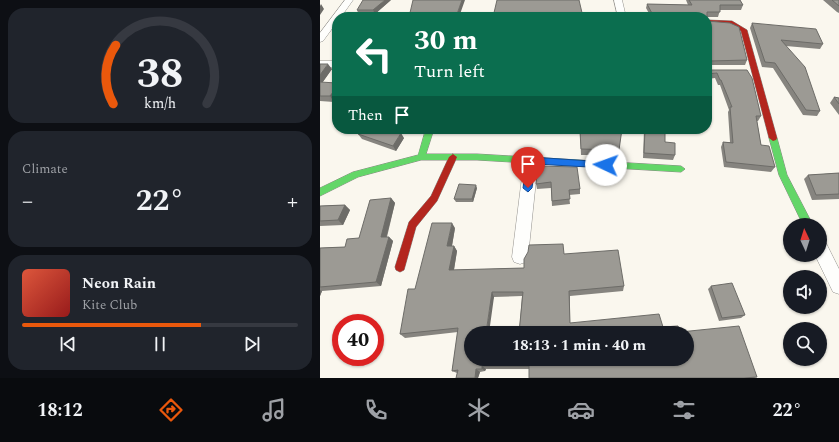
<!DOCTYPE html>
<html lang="en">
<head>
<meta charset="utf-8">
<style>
	body { margin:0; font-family:Spectral,serif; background:#20242c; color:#f1f3f6; height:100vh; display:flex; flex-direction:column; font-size:15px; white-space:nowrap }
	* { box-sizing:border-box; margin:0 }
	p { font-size:13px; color:#9ea1a6 }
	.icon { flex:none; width:22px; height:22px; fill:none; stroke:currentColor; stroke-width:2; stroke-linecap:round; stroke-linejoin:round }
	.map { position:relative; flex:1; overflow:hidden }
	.side { display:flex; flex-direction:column; gap:8px; padding:8px; background:#0d0f14; width:320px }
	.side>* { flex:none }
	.banner { position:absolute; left:12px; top:12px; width:380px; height:122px; border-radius:16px; box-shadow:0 1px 3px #0004; background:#0b6e4f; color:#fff; overflow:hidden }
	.needle { width:26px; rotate:356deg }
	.buttons { position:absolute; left:463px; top:218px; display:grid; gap:8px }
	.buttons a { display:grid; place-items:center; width:44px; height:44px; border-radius:50%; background:#171b24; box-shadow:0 1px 3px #0004; font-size:20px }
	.speed { position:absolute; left:12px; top:314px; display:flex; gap:8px; font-size:20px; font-weight:700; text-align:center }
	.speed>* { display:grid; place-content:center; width:52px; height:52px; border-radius:50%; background:#171b24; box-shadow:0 1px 3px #0004; line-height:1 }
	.speed .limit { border:6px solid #d22; background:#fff; color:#111 }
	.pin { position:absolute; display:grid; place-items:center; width:34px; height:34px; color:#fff; margin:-41px -17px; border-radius:50% 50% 50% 0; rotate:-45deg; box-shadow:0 0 4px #0007 }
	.pin .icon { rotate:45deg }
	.me { position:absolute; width:44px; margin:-22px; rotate:273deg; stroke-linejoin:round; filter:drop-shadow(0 0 3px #0008) }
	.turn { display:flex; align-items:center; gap:14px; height:84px; padding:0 16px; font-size:18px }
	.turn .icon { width:52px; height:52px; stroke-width:2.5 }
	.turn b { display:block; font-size:28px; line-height:34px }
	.then { display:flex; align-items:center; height:38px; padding:0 16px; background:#0003; gap:8px; font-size:15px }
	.big { font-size:30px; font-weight:700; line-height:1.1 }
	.side .card { flex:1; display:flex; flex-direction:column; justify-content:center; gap:6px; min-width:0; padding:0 14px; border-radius:16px; background:#20242c }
	.side .dial { align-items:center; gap:0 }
	.dial svg { height:104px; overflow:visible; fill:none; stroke:#363941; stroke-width:7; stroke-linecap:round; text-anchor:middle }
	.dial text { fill:#f1f3f6; stroke:none }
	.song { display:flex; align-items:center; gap:12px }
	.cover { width:48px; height:48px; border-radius:6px; background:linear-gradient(135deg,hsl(10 70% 55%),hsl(0 70% 35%)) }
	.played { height:4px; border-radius:2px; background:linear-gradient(90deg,#ea580c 65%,#363941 65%) }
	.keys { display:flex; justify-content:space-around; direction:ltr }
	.heat { display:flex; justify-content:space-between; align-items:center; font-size:22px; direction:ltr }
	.trip { position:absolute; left:144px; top:326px; width:230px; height:40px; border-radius:20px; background:#171b24; box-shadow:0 1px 3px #0004; font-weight:700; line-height:40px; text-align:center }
	.dock { display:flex; height:64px; justify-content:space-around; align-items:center; background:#090b0e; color:#9ea1a6 }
	.dock .icon { width:28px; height:28px }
	.dock .selected { color:#ea580c }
	.dock b { font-size:18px; color:#f1f3f6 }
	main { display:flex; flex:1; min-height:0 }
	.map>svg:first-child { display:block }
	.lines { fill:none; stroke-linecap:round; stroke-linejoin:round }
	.street-casing { stroke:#93918d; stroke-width:1 }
	.fast-casing { stroke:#898884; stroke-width:1 }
	.jam-casing { stroke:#898884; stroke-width:1 }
	.street { fill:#fefefc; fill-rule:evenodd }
	.fast { fill:#63d668; fill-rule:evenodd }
	.jam { fill:#b3261e; fill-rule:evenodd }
	.wall { fill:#86847f; fill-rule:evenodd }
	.shaded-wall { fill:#6d6c68 }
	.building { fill:#9c9a94; stroke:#6d6c68; fill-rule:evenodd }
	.route { fill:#1a73e8; stroke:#114b97 }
</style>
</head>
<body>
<main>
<section class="side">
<div class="card dial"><svg viewBox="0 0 100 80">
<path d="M14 69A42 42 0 1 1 86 69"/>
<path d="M14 69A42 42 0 0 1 16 24" stroke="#ea580c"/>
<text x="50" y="56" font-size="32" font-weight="700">38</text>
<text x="50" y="72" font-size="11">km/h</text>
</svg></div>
<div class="card"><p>Climate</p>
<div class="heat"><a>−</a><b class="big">22°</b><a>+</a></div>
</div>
<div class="card">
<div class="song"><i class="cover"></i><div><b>Neon Rain</b><p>Kite Club</p></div></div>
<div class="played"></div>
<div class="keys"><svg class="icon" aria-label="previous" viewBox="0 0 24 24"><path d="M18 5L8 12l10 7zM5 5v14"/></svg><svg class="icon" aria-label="pause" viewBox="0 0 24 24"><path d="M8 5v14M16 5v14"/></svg><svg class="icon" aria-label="next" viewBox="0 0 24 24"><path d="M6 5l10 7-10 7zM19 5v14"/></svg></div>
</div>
</section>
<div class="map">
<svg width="519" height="378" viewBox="0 0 519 378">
	<rect width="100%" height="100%" fill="#faf7ee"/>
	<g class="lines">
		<g class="street-casing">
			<path id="street" d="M25 0H33L21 17H17V22L3 41 0 42V33Z
				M294 0H302L306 17H298Z
				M0 61H17V67H0Z
				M211 156 216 158 218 161 208 257 206 262 200 264 194 262 192 257 204 161 206 158Z
				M500 241 506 243 519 269V294L513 292 495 255H500Z"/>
		</g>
		<g class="fast-casing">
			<path id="fast" d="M106 129H114L106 154H157L361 166 365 169 361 172 157 160H101L38 177 0 196V188L33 172 98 155Z
				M453 135 457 138 467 175 493 225H483L459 175 449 138Z"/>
		</g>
		<g class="jam-casing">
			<path id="jam" d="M387 20 412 21 427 30 457 138 456 140 453 141 449 138 421 31 411 25 387 24Z
				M133 154 137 157 117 201 96 227 84 270 80 272 76 270 75 267 89 222 111 196 129 157Z"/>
		</g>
		<use href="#street" class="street"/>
		<use href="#fast" class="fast"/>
		<use href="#jam" class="jam"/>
	</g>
	<path class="wall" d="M71 0 55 14 39 15 37 10Z
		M366 0H420L423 5 421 10H400L398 17H331L326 8 327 4 368 5Z
		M503 0H519V13L517 12Z
		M387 21 427 60 425 65H388L387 68 389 70H427L441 116 438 121H437L441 145 455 167 451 172 404 167 401 147 403 142H410L408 112 409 110 400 85H398L395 78 387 79Z
		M432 23 503 44 500 49 466 46 500 111 497 116 483 115 453 68 442 67 430 28Z
		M0 64 12 69 2 83H17V97L14 102 0 101Z
		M514 97 519 98V115L510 103Z
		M302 129 298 155H261L260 131Z
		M324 129H345V142L355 155 353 160 323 158Z
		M38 134 84 138 76 151 42 139Z
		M218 166 260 189V194L249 195 250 204 232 206 231 188 217 189 216 184Z
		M519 173V199L492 200 484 179 488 175Z
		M157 188 153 202H136L134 199Z
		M71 198 75 203 67 237H69L73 241 61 286 2 291 0 296V248L25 247 39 238Z
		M25 205 30 210 23 225 0 226V206Z
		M135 228 132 246H134L137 251 134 270 204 268 244 254 304 286 303 291 250 296V323L343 327 360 332 437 377 434 378H209V369H166L165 371 160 372 158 378H136L137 373 132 371 138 332 85 338 80 334 95 289ZM202 296 199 333 367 359H151L174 297Z
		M391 286 425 315 421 318 399 321 388 289Z"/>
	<path class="shaded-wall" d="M65 0H71L55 14 53 10Z
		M142 0H145L139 17H136Z
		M1 4 4 9 0 15V6Z
		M8 64 12 69 0 86V75Z
		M17 87V97L14 102 10 96Z
		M81 133 84 138 76 151 73 146Z
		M156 185 157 188 153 202 152 199Z
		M71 198 75 203 65 242 61 237Z
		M25 205 30 210 23 225 18 220Z
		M132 223 135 228 131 251 127 246Z
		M69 237 73 241 61 286 56 282Z
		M134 246 137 251 133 275 129 270Z
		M0 290 2 291 0 296Z
		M172 292 174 297 169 333H166Z
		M162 366 166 369 165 371 162 369Z
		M156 369 160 372 158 378H155Z"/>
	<path class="building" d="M43 0H65L53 10H37Z
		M93 0H142L136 17H89Z
		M177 0H259L263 17H173Z
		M369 0H420L423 5H400V12H387V20V17H334L327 4 372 5Z
		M512 0H519V6Z
		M387 21 410 23 419 27 427 60 389 61 387 68 389 70H427L432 78 441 116H436L441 145 449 146 455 167 406 162 403 142 413 143 410 107H412L401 80H400L397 73 387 74Z
		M432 23 496 29 503 44 461 40 485 67 500 111 486 110 455 63 445 62Z
		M0 64H8L0 75Z
		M0 82 17 83V87L10 96H0Z
		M514 97 519 98V104Z
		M39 129H41L81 133 73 146 38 134Z
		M283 129H302L299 150 261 149 260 131 282 130Z
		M325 129H345V142L355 143V155L324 153Z
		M218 166 257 167 260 189 249 190 250 199 232 201 231 182 216 184Z
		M519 173V194L496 195 488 175Z
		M139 184 156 185 152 199H134Z
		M71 198 61 237H69L56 282 0 287V248L25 247 27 239 39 238 50 200Z
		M25 205 18 220 0 221V206Z
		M112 223H132L127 246H134L129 270 204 268V259L208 252 209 245 243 244 244 254 298 250 304 286 249 291 250 323 339 314 343 327 358 326 360 332 419 326 437 377 424 378H209V366H162V369H156L155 378H136L138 370 132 371 138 328 80 334 88 289H95ZM172 292H203L199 333H367V359H151V333H166Z
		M412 283 425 315 402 318 391 286Z"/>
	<path class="route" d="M211 157 286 162 290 165 286 168 215 164 212 188 208 192 203 188 207 161Z"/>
</svg>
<div class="buttons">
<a><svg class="needle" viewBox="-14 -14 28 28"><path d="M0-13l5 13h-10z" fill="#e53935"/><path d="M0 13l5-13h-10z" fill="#9ea1a6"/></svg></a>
<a><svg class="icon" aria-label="sound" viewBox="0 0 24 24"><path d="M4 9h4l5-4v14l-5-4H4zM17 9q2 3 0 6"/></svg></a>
<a><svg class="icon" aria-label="search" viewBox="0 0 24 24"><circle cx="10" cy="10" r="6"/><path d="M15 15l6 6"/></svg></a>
</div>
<div class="speed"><div class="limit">40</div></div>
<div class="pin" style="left:208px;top:188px;background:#d93025"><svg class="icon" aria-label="arrive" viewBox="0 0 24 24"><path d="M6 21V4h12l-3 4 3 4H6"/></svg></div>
<svg class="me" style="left:286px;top:165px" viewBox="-20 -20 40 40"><circle r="19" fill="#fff"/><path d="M0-13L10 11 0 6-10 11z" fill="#1a73e8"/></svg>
<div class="trip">18:13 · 1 min · 40 m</div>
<div class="banner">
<div class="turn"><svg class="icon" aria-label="left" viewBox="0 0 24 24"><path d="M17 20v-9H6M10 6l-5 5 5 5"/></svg><div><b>30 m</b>Turn left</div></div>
<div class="then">Then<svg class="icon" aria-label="arrive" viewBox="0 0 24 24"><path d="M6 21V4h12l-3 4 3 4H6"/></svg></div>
</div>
</div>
</main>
<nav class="dock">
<b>18:12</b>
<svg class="icon selected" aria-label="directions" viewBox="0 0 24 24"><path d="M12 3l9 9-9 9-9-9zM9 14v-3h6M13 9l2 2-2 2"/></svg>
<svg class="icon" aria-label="music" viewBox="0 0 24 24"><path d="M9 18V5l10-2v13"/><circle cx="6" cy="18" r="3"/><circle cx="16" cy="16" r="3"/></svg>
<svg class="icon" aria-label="phone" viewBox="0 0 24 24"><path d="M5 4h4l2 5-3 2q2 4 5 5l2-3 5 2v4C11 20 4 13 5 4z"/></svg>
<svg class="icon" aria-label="climate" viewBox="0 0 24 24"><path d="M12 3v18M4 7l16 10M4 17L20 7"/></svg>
<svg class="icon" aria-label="car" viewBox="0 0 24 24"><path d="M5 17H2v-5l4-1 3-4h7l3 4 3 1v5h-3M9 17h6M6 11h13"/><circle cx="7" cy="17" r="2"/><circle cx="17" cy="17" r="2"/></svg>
<svg class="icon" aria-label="filters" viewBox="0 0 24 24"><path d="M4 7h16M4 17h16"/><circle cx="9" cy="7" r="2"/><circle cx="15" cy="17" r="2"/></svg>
<b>22°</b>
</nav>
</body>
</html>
